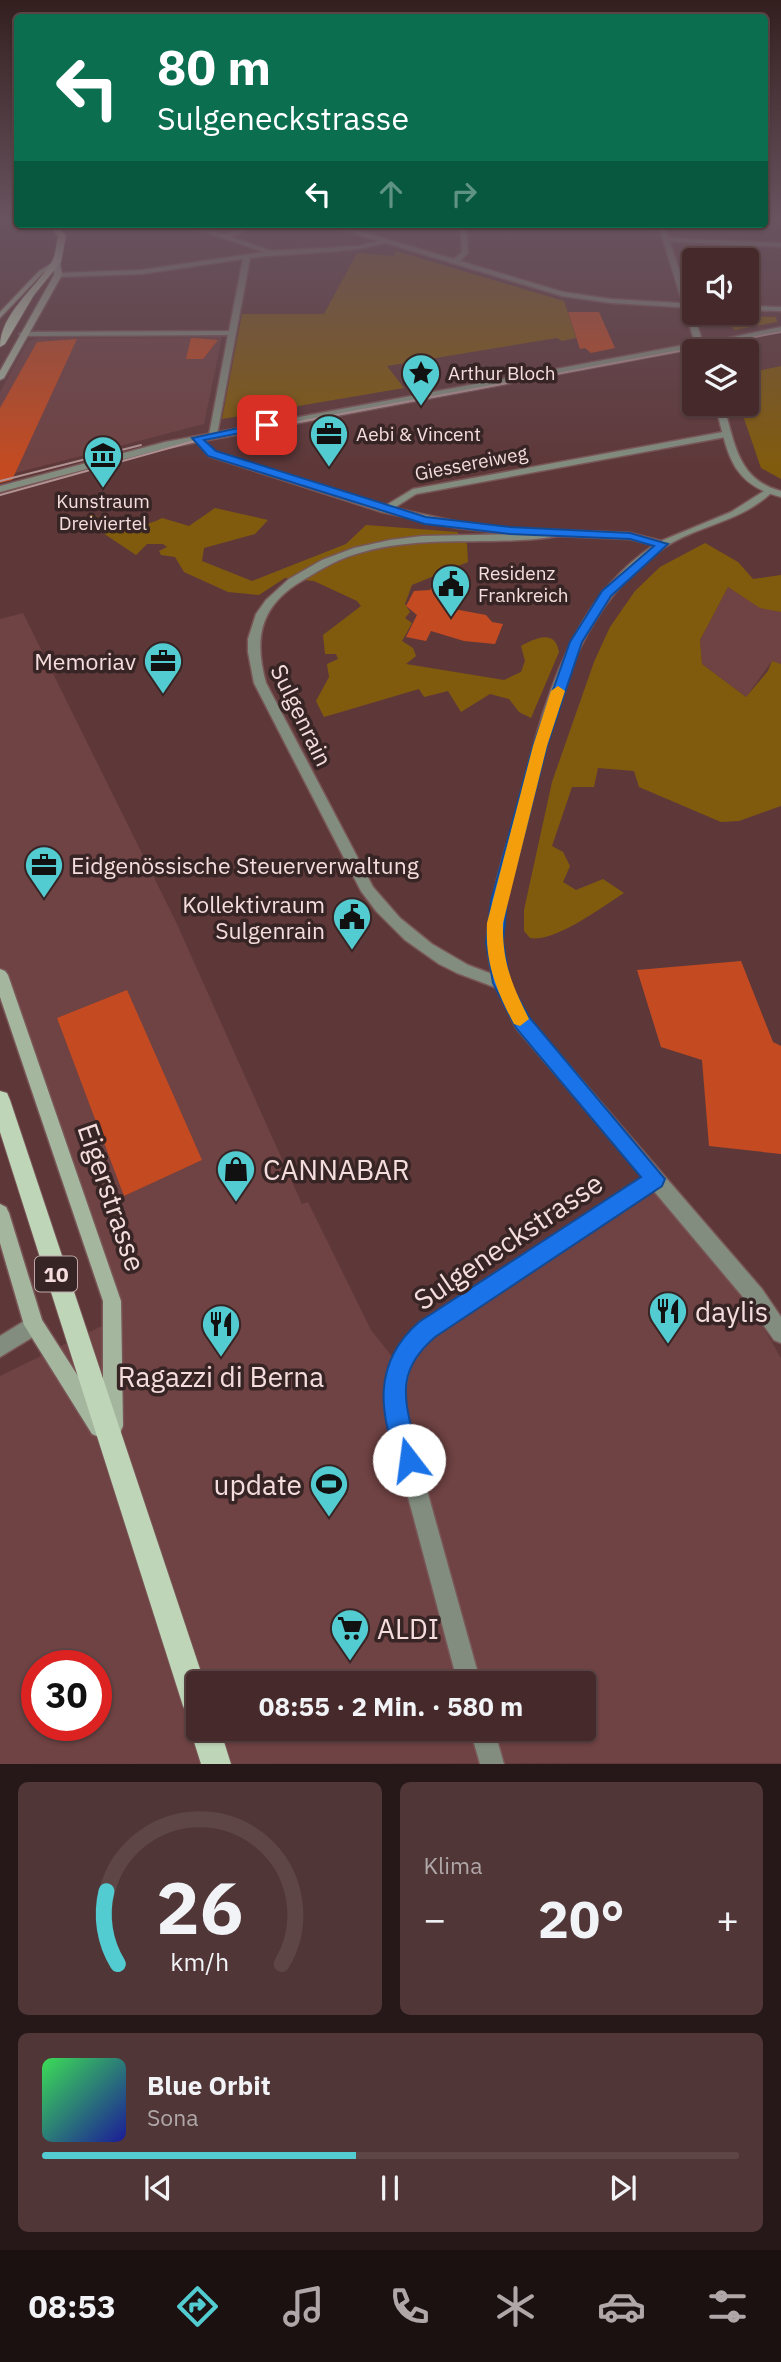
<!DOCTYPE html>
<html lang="de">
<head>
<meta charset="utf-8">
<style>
	body { margin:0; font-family:"IBM Plex Sans",sans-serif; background:#503637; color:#f1f3f6; height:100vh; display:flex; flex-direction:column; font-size:26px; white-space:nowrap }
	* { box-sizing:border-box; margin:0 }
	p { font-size:23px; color:#b0a7a9 }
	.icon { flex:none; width:38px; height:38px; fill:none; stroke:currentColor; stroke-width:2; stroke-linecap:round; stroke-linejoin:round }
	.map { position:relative; height:1764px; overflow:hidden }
	.details { display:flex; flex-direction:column; gap:18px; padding:18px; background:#261718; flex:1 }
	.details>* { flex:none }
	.top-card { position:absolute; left:14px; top:14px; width:754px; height:214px; border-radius:7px; box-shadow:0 2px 5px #0004,0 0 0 2px #5e4647; background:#0b6e4f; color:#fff; overflow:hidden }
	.fabs { position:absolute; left:682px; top:248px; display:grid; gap:14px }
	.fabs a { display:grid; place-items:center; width:77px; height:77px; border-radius:7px; background:#462a2b; box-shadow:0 2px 5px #0004,0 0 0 2px #5e4647; font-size:35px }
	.speed { position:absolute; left:21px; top:1650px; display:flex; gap:14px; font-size:35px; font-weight:700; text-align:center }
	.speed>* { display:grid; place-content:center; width:91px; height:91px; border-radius:50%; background:#462a2b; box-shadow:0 2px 5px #0004,0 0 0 2px #5e4647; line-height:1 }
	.speed .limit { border:10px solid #d22; background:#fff; color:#111 }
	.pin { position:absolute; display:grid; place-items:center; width:60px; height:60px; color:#fff; margin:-30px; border-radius:14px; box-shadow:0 4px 10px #0006 }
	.me { position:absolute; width:77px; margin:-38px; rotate:345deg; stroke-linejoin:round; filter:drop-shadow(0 0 5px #0008) }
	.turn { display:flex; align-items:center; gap:24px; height:147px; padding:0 28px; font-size:32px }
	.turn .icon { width:91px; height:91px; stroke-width:2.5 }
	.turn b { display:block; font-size:49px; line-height:60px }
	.lanes { display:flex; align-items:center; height:66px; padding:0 28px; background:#0003; justify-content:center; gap:35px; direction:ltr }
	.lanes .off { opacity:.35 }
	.big { font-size:52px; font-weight:800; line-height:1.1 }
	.details .widget { flex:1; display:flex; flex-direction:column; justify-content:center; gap:10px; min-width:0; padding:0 24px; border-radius:10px; background:#503637 }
	.details .dial { align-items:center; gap:0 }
	.dial svg { height:182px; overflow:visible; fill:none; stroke:#5e4647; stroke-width:7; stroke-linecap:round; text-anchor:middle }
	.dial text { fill:#f1f3f6; stroke:none }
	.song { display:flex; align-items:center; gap:21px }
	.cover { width:84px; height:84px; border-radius:10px; background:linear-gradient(135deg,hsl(130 70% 55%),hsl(240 70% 35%)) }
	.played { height:7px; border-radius:4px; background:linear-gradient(90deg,#52ccd1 45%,#5e4647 45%) }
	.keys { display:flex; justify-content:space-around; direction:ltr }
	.heat { display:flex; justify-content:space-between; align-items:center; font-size:38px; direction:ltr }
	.details .tiles { flex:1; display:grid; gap:18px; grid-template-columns:1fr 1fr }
	.widget:last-child { grid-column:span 2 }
	.trip { position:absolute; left:186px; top:1671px; width:410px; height:70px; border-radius:7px; background:#462a2b; box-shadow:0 2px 5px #0004,0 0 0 2px #5e4647; font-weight:800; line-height:70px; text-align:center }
	.tab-bar { display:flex; height:112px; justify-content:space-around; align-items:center; background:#1c1111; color:#b0a7a9 }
	.tab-bar .icon { width:49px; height:49px }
	.tab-bar .selected { color:#52ccd1 }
	.tab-bar b { font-size:32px; color:#f1f3f6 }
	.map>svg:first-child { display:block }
	.built { fill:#6f4243; fill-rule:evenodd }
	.green { fill:#815b0d }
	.building { fill:#c44b21 }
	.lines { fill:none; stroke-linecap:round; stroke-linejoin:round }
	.minor-casing { stroke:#795657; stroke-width:3 }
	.tertiary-casing { stroke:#795657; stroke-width:3 }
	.secondary-casing { stroke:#795657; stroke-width:3 }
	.primary-casing { stroke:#795657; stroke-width:2 }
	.minor { fill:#828d7f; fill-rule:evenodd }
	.tertiary { fill:#828d7f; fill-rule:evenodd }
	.secondary { fill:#a5b69f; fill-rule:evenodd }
	.primary { fill:#bfd5b8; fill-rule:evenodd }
	.tram { stroke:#b29394; stroke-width:2 }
	.route { fill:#1a73e8; stroke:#114b97; stroke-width:2 }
	.slow { fill:#f59e0b }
	.labels { text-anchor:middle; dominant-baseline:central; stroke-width:7; stroke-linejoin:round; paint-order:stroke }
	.far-poi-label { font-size:19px; fill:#f6dddd; stroke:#372525; text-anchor:start }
	.far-street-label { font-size:19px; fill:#f6dddd; stroke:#372525 }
	.shield { fill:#372525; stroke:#bda6a6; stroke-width:2 }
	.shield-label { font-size:21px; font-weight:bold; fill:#f6dddd }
	.poi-label { font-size:23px; fill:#f6dddd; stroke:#372525; text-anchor:end }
	.street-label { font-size:23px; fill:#f6dddd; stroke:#372525 }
	.near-poi-label { font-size:28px; fill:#f6dddd; stroke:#372525; text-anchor:start }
	.near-street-label { font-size:28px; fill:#f6dddd; stroke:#372525 }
</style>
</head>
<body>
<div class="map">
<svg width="781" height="1764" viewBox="0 0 781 1764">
	<rect width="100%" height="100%" fill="#5e3839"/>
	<path class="built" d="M222 337 204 424 0 477V392L28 341 39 338Z
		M728 587 760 607 781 612V664L772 661 746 697 702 664 700 640Z
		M23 613 177 924 302 1204 308 1202 371 1330 402 1369 427 1338 655 1192 719 1266 765 1330 781 1358V1763L0 1764V1376L114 1320 0 981V619ZM37 1666H96V1726H37ZM198 1684H583V1729H198Z"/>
	<path class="green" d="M396 251 564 301 576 338 562 341 557 338 387 366 404 388 222 419 242 314H324L357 253 394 256Z
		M727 316 776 317 777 322 735 330 730 325Z
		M781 366V479L761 468 739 404H747V373Z
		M215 508 268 520 255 534 204 548 202 561 252 581 346 544 366 525 457 532 467 544 468 562 412 585 405 604 410 612 405 618 412 623 402 641 413 648 416 656 406 664 504 680 521 672 525 661 521 646C536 638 555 629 559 652L531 718 519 712 509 699 490 694 461 712 448 691 424 697 419 689 324 717 316 701 329 677 327 664 338 659 336 654H325L323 635 361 606 357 601 314 581 285 578 259 595 228 592 184 572 175 557 161 555 159 551 167 547 163 544H147L136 555 85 521 91 515C115 521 140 531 162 518L189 526Z
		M705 543 738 562 753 579 781 575V612L760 608 728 587 700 640 702 664 746 697 768 671 772 661 781 664V806L739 821 721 822 639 787 634 771 598 768 594 787H572L552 846 563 852 570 866 563 882 576 890 603 879 624 893C603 906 555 943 530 938L524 931V910L552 782 594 662 610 627 635 591 660 567Z"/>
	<path class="building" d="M568 312H599L615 348 591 353 585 348 580 349Z
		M191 338H194L218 340 203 359H186Z
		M77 339 12 480 0 483V408L37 342Z
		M437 578 445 581 442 594 449 596 443 607 486 615 492 622 503 624 495 644 464 641 431 631 426 641 406 637 417 615 406 606 414 591 430 590Z
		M741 961 773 1042 781 1046V1154L709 1146 702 1060 661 1047 637 970Z
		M127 990 202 1160 124 1196 57 1018Z"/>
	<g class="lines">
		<g class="minor-casing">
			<path id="minor" d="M251 224H260L231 237 271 251 359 246 378 241 325 224H335L454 259 462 252 460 224H466L468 253 460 261 563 292 611 299 695 304V308L611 303 562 296 385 243C341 255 295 252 250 258L217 435 213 438 209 435 228 335 23 336 19 334 23 332 229 331 243 259 142 274 58 277 54 275 58 273 142 270 264 252 200 230 203 228 225 235Z
				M597 224H630L665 228 662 230Z
				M666 238 781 243V247L664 241Z
				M747 306 781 307V311L747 310Z
				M781 327V331L700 347 696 345Z
				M728 431 731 432V436L416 494 394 508 458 522 498 527 499 529 494 532 458 528 382 512 209 456 193 438 200 436 215 452 385 506 413 489Z
				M767 489 770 490V494C747 515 719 522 690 534 668 543 650 556 633 573 564 640 548 739 525 829 516 865 502 901 502 938 502 967 513 994 528 1018L762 1289 781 1317V1343L774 1340 748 1303 653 1190 434 1336C408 1361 404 1375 405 1411L481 1684H458L385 1411C385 1374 393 1348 420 1322L643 1177 516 1028 497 988 457 973 439 964 405 940 376 911 361 891 254 683 248 652V639L256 614 266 600 289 579 322 560 354 548 390 540 422 536 521 534 549 530 630 533 661 541 731 512ZM559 536 630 539 654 545C622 567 595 598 577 632 546 688 532 751 516 813 502 865 479 919 492 974L468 965 432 944 400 918 373 887 266 683C253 636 261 604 305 579 323 568 342 557 363 552 427 534 494 547 559 536Z
				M34 1315 41 1318 44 1325 41 1332 0 1357V1336Z
				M470 1729H494L504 1764H480Z"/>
		</g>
		<g class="tertiary-casing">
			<path id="tertiary" d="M658 224H664L706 352H698L697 348 166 448 0 492V486L165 442 695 343Z
				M715 404H723C735 442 737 480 781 491V497C728 483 728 451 715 404Z"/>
		</g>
		<g class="secondary-casing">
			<path id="secondary" d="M55 261 60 262 62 275 4 378 0 380V371L54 275V267L43 273 0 318V312L39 271Z
				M0 969 5 971 8 975 121 1301 123 1426 120 1433 113 1436 106 1433 99 1437 92 1434 24 1325 0 1243V1204L6 1207 9 1213 42 1320 103 1415V1301L0 997Z"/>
		</g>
		<g class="primary-casing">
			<path id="primary" d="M48 224H56L66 236 61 262 34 295 5 344 0 347C0 314 35 289 51 263 56 256 56 245 58 236Z
				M0 1091 7 1093 10 1100 205 1684H198V1729H220L231 1764H201L190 1729 194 1719 188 1716 183 1706 0 1132Z"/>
		</g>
		<use href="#minor" class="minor"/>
		<use href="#tertiary" class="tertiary"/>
		<use href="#secondary" class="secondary"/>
		<use href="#primary" class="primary"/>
		<path class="tram" d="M0 481 141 445
			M0 495 191 442 781 332"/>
	</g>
	<linearGradient id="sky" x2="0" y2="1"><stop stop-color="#341f1f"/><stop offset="0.47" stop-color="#68535f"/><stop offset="1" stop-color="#68535f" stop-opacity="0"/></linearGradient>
	<rect width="781" height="467" fill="url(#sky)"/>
	<path class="route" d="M267 422 271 427 204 440 216 451 426 517 510 527 630 533 668 544 611 596 582 642 547 746 507 901 503 942 510 983 529 1017 665 1179 662 1186 435 1337C399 1368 402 1394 414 1437 417 1448 422 1458 417 1469L409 1472 401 1469C378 1414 372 1363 419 1322L641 1177 516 1028 493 983 486 942 491 901 533 746 570 642 602 591 654 546 630 539 510 534 425 524 208 456 192 438Z"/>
	<path class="slow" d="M558 686 565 691 547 746 503 923C502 962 512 985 529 1019L520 1026 514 1024C496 989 485 963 487 923L533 746 551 691Z"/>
	<defs>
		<g id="sight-pin" transform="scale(2.0125)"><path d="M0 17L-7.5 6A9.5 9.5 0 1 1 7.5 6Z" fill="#52ccd1" stroke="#372525"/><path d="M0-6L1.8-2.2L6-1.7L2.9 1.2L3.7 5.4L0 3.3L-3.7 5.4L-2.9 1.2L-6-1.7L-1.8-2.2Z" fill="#111"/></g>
		<g id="office-pin" transform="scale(2.0125)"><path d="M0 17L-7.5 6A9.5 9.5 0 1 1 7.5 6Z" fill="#52ccd1" stroke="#372525"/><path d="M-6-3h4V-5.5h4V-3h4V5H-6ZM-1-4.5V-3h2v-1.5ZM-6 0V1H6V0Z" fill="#111"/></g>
		<g id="museum-pin" transform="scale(2.0125)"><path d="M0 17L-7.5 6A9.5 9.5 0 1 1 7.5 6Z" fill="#52ccd1" stroke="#372525"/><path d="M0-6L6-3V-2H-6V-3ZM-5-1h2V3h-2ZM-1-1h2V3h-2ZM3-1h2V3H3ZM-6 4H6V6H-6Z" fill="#111"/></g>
		<g id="civic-pin" transform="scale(2.0125)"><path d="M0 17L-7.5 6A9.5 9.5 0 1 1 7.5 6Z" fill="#52ccd1" stroke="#372525"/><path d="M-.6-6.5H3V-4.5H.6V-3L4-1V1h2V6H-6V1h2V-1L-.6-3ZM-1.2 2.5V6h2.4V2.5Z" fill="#111"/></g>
		<g id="shop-pin" transform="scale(2.0125)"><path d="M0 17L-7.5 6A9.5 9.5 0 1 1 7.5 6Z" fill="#52ccd1" stroke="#372525"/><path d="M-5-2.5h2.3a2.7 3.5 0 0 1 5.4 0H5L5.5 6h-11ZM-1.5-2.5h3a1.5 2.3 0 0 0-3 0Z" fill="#111"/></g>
		<g id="restaurant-pin" transform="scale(2.0125)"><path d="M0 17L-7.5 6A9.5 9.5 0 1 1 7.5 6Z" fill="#52ccd1" stroke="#372525"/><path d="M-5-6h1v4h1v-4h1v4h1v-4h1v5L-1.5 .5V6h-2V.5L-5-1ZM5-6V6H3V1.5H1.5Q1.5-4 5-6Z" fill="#111"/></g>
		<g id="stadium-pin" transform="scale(2.0125)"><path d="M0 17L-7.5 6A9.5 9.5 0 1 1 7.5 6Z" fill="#52ccd1" stroke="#372525"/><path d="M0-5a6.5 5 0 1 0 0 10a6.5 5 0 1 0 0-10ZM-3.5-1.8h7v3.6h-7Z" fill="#111"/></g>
		<g id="supermarket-pin" transform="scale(2.0125)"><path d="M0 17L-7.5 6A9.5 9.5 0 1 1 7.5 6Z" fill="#52ccd1" stroke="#372525"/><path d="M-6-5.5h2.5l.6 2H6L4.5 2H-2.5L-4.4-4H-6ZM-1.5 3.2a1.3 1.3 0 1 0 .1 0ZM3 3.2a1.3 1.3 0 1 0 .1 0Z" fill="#111"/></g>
	</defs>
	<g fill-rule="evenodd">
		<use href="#sight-pin" x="421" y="373"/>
		<use href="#office-pin" x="329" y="434"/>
		<use href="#museum-pin" x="103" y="455"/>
		<use href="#civic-pin" x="451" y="584"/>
		<use href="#office-pin" x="163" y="661"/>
		<use href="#office-pin" x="44" y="865"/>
		<use href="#civic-pin" x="352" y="917"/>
		<use href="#shop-pin" x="236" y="1169"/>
		<use href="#restaurant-pin" x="668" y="1311"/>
		<use href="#restaurant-pin" x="221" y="1324"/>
		<use href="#stadium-pin" x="329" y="1484"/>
		<use href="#supermarket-pin" x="350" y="1628"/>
	</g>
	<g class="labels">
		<g class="far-poi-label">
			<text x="448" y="373">Arthur Bloch</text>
			<text x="356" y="434">Aebi &amp; Vincent</text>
			<text x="103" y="501" text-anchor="middle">Kunstraum<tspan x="103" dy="22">Dreiviertel</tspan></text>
			<text x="478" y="573">Residenz<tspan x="478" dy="22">Frankreich</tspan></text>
		</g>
		<g class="far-street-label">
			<text transform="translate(471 463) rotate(-11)">Giessereiweg</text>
		</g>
		<rect class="shield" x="35" y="1256.5" width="42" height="35" rx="5"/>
		<g class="shield-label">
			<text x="56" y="1274">10</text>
		</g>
		<g class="poi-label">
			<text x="136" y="661">Memoriav</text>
			<text x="71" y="865" text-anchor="start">Eidgenössische Steuerverwaltung</text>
			<text x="325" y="904">Kollektivraum<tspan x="325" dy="26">Sulgenrain</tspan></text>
		</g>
		<g class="street-label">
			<text transform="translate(302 715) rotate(64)">Sulgenrain</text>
		</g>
		<g class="near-poi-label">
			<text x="263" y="1169">CANNABAR</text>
			<text x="695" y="1311">daylis</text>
			<text x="221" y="1376" text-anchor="middle">Ragazzi di Berna</text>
			<text x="302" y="1484" text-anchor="end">update</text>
			<text x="377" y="1628">ALDI</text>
		</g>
		<g class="near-street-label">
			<text transform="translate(112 1197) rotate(71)">Eigerstrasse</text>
			<text transform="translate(508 1241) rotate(-34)">Sulgeneckstrasse</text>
		</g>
	</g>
</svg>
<div class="fabs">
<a><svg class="icon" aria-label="sound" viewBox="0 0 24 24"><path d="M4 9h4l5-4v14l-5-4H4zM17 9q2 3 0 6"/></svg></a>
<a><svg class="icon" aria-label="layers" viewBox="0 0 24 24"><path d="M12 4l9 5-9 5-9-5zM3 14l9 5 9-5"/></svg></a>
</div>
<div class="speed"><div class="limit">30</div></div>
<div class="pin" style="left:267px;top:425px;background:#d93025"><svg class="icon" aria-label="arrive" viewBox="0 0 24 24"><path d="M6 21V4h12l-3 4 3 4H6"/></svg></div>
<svg class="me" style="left:409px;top:1460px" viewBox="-20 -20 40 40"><circle r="19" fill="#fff"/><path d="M0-13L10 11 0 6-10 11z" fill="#1a73e8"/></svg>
<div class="trip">08:55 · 2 Min. · 580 m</div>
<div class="top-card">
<div class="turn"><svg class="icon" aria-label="left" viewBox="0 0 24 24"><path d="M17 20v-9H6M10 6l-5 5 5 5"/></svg><div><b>80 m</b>Sulgeneckstrasse</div></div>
<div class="lanes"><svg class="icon" aria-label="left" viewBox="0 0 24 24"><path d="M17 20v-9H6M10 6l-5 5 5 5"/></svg><svg class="icon off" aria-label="ahead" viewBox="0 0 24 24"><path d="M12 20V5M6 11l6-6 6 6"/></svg><svg class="icon off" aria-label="right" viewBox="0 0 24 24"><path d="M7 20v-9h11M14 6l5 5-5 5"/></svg></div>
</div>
</div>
<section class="details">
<div class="tiles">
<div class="widget dial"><svg viewBox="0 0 100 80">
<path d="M14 69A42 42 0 1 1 86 69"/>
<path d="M14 69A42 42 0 0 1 9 37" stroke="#52ccd1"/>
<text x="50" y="56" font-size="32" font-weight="700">26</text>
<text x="50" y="72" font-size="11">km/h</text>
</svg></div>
<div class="widget"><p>Klima</p>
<div class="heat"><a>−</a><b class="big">20°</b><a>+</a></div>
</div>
<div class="widget">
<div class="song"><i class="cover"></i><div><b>Blue Orbit</b><p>Sona</p></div></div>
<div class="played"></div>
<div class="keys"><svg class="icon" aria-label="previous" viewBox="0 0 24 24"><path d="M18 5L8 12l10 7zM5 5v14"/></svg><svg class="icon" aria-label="pause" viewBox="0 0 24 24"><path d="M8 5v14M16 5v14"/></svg><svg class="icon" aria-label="next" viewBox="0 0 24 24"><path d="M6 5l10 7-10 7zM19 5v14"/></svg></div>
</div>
</div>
</section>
<nav class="tab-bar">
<b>08:53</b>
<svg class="icon selected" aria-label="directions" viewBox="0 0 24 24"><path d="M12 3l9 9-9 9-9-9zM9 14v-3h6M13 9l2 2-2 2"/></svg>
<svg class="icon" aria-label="music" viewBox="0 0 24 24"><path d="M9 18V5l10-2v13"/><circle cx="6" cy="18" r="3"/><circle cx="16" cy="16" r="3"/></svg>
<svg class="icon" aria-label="phone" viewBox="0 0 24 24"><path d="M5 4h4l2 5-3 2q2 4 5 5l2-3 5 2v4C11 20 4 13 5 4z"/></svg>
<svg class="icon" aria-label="climate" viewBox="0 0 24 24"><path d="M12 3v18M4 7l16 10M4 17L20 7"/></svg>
<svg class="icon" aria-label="car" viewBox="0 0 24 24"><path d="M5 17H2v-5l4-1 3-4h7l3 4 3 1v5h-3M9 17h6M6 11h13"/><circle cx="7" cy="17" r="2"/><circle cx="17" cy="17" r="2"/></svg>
<svg class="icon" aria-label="filters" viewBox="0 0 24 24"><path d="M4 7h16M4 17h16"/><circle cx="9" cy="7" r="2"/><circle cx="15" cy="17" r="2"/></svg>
</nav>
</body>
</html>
